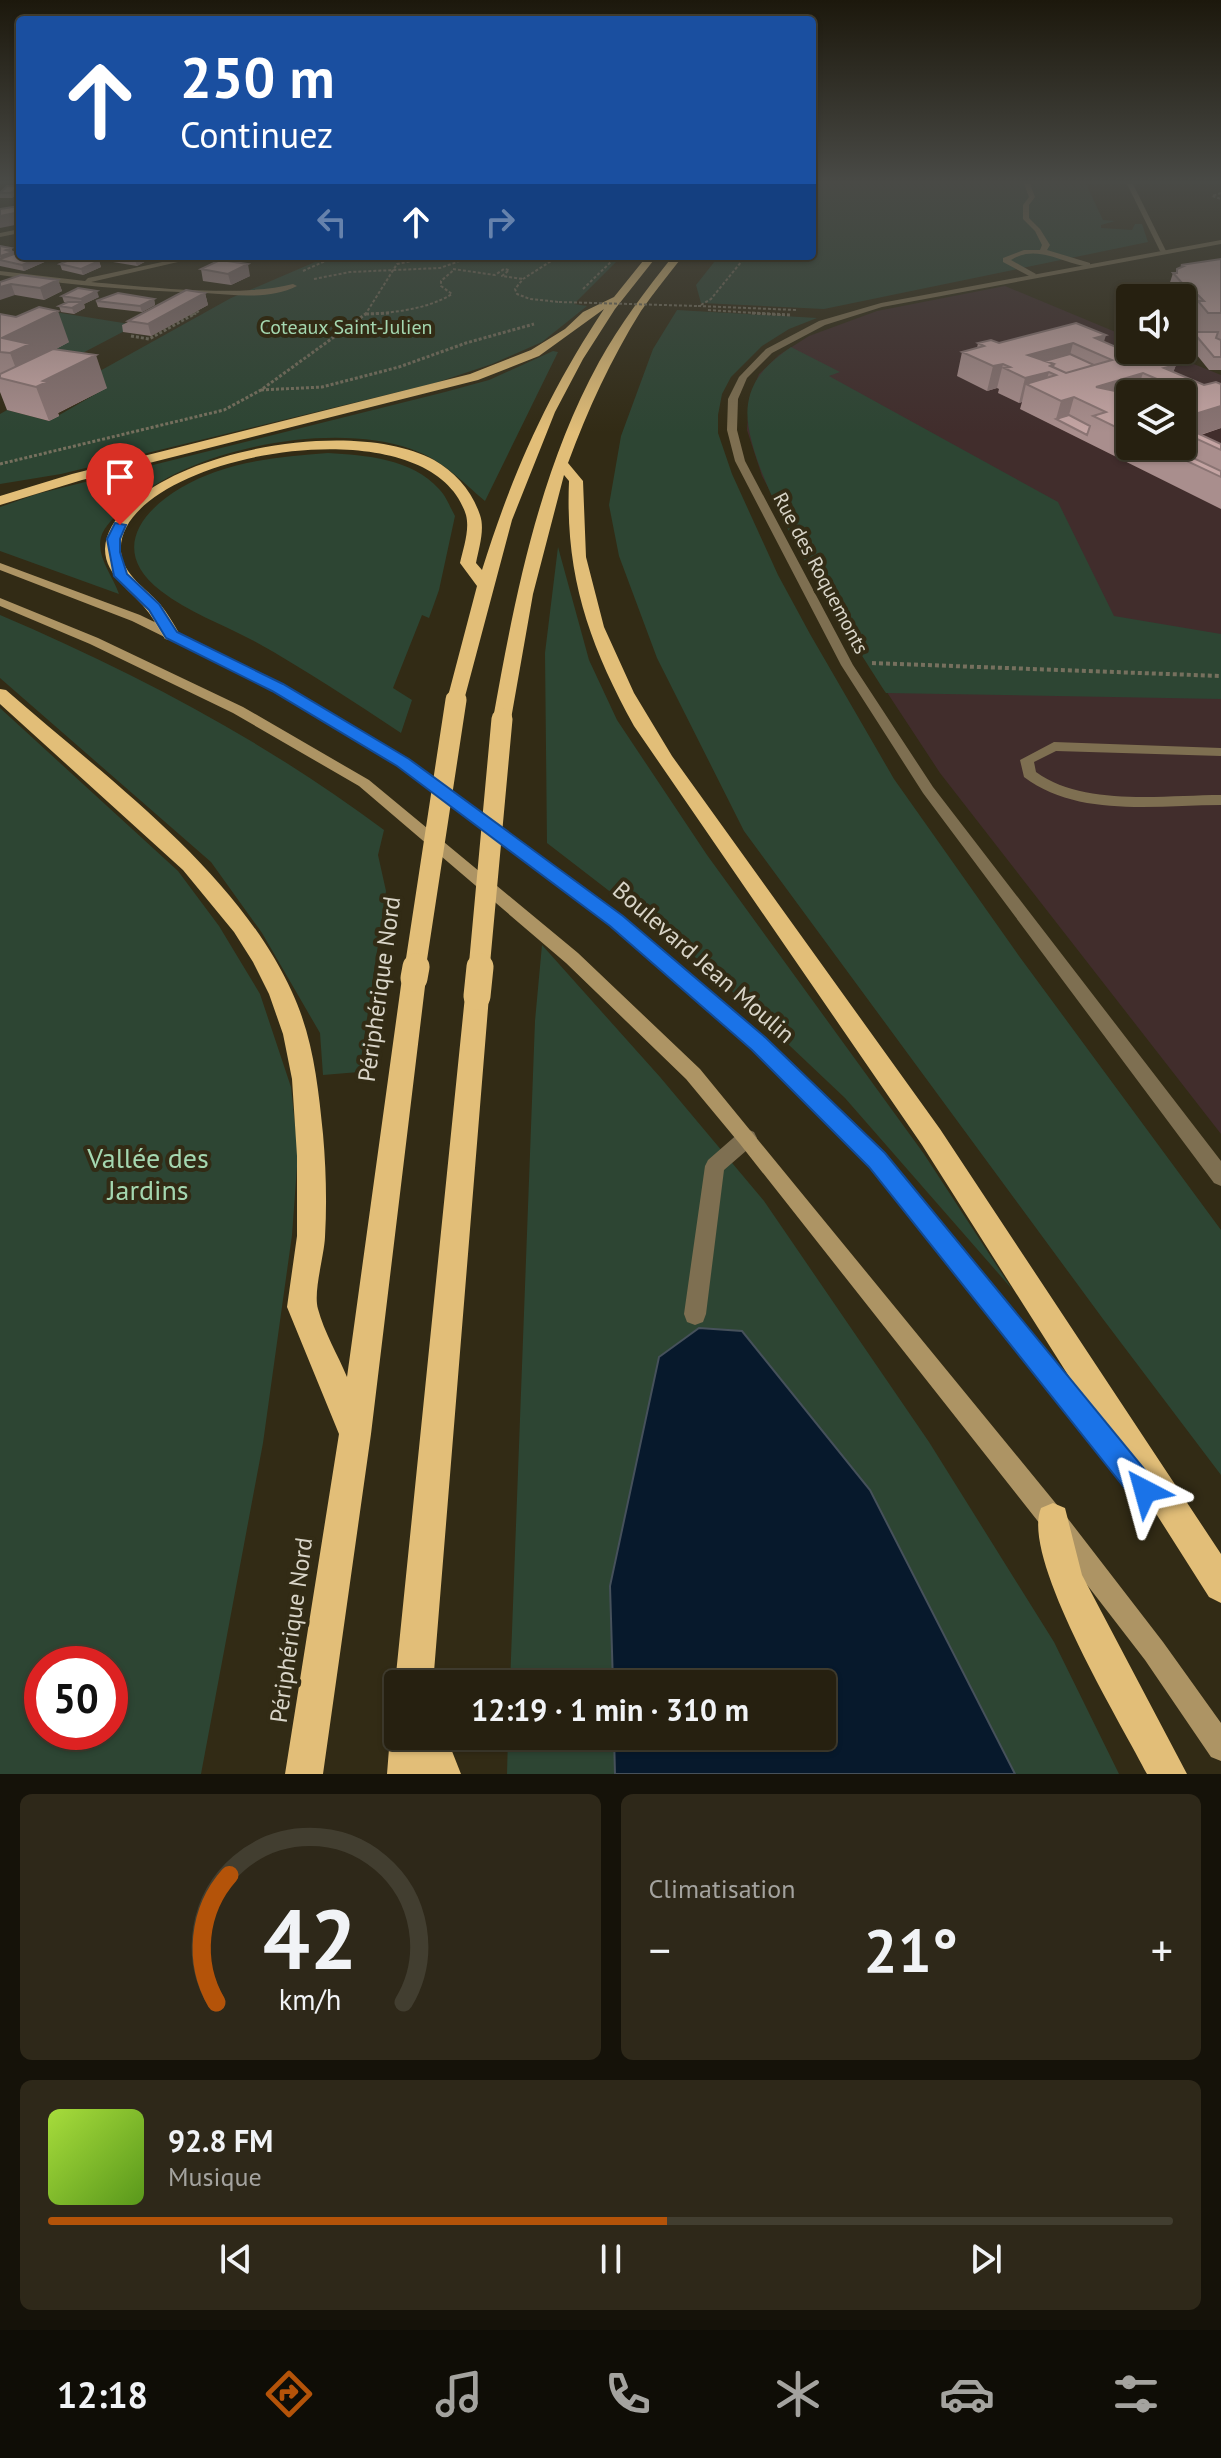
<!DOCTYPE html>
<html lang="fr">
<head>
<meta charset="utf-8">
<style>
	body { margin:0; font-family:"PT Sans",sans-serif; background:#2e2819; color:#f1f3f6; height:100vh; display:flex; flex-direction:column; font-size:30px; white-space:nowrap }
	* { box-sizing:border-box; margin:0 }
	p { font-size:26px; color:#a4a39f }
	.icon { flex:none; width:44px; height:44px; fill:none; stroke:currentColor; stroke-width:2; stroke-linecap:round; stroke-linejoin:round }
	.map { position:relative; height:1774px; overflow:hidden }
	.sheet { display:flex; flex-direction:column; gap:20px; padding:20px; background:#151209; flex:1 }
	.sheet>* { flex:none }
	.hud { position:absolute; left:16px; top:16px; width:800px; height:244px; border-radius:8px; box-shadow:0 2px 6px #0004,0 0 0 2px #423e30; background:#1a4fa0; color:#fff; overflow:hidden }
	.tools { position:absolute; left:1116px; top:284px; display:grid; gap:16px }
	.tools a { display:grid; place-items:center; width:80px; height:80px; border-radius:8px; background:#262010; box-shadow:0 2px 6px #0004,0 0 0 2px #423e30; font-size:40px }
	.speed { position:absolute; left:24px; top:1646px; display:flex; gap:16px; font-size:40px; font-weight:700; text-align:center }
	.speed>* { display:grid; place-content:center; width:104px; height:104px; border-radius:50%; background:#262010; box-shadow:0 2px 6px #0004,0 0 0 2px #423e30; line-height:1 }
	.speed .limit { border:12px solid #d22; background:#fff; color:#111 }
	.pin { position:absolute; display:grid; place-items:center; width:68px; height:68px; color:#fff; margin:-82px -34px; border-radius:50% 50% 50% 0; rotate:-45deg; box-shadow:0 0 8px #0007 }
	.pin .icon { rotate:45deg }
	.me { position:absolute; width:88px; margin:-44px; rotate:321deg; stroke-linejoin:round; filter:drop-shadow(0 0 6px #0008) }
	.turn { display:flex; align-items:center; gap:28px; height:168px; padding:0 32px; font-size:36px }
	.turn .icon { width:104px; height:104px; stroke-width:2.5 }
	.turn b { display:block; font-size:56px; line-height:68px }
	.lanes { display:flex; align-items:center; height:76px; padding:0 32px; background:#0003; justify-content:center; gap:40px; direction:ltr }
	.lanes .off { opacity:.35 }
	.big { font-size:60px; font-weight:600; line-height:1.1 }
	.sheet .card { flex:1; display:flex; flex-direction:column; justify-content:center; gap:12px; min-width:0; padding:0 28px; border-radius:12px; background:#2e2819 }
	.sheet .dial { align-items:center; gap:0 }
	.dial svg { height:208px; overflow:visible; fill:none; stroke:#423e30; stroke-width:7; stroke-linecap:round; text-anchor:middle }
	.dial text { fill:#f1f3f6; stroke:none }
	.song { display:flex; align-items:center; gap:24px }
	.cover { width:96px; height:96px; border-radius:12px; background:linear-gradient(135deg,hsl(80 70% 55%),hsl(90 70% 35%)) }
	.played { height:8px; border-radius:4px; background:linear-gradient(90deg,#b45309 55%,#423e30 55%) }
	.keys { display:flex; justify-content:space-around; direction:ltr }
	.heat { display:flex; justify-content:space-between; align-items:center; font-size:44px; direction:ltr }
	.sheet .tiles { flex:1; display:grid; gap:20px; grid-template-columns:1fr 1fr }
	.card:last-child { grid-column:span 2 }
	.trip { position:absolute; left:384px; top:1670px; width:452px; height:80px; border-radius:8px; background:#262010; box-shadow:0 2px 6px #0004,0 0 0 2px #423e30; font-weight:600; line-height:80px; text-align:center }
	.tabs { display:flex; height:128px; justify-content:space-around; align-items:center; background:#0f0d06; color:#a4a39f }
	.tabs .icon { width:56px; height:56px }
	.tabs .current { color:#b45309 }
	.tabs b { font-size:36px; color:#f1f3f6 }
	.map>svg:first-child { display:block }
	.commercial { fill:#412d2c; fill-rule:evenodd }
	.green { fill:#2d4533; fill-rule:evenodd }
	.water { fill:#07192c; stroke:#46515b; stroke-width:2 }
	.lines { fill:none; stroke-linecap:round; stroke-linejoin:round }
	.path-far2 { stroke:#76705e; stroke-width:2; stroke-dasharray:3 2; stroke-linecap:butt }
	.path-far1 { stroke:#76705e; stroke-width:3; stroke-dasharray:3 2; stroke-linecap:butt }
	.path { stroke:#76705e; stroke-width:4; stroke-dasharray:4 3; stroke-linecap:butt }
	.service { fill:#7e6f51; fill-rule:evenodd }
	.minor { fill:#7e6f51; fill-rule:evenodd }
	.secondary { fill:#ad9464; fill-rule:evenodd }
	.trunk { fill:#e2be78; fill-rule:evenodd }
	.path-bridge { stroke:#76705e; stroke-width:2; stroke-dasharray:3 2; stroke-linecap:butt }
	.trunk-bridge-far1 { stroke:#e2be78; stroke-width:21 }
	.trunk-bridge { stroke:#e2be78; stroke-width:27 }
	.wall { fill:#a98e8d; fill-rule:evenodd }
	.shaded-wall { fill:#8a7473 }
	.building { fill:#c5a5a4; stroke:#8a7473; stroke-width:2; fill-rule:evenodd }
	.route { fill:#1a73e8; stroke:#114b97; stroke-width:2 }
	.labels { text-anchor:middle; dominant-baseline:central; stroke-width:8; stroke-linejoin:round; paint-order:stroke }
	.far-park-label { font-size:20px; fill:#a4d7b0; stroke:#322b15 }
	.far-street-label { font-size:20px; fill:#d9d5c8; stroke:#322b15 }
	.street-label { font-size:24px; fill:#d9d5c8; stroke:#322b15 }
	.near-park-label { font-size:28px; fill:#a4d7b0; stroke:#322b15 }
</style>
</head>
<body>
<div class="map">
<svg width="1221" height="1774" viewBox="0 0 1221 1774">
	<rect width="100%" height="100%" fill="#322b15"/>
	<path class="commercial" d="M1005 286 1130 338V350H1159L1221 375V1134L940 773 852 639 808 562 762 476 747 430 749 399 759 374 779 355 809 336 877 311ZM1130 394H1182V446H1130Z"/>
	<path class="green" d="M812 184H1086L1103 220 1115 221 1101 225V228L1132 230 1135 224H1142L1148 242 824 309 701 303 696 285 719 256H812Z
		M329 256H622L574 304 587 306 542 342 492 364 435 383 61 474 0 484V414L7 410 49 421 106 388 14 371 68 342 37 336 47 331 25 326 0 333V321L13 324 42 310 136 325 54 368 89 377 231 298Z
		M677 310 817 318 789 329 762 346 731 377 722 394 718 415V433L732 474 778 575 810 634 894 779 1019 956 1221 1230V1475L1103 1319 744 831 657 658 619 556 609 505 621 436 653 349Z
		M791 347 840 372 829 376 1058 502 1114 616 1221 634V699L886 693C849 635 738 468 748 404 752 377 770 362 791 347Z
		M553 351 558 352 485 501C460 480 443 460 411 449 331 421 191 448 128 505 118 514 105 524 101 537 96 557 113 576 119 594L0 551V507L3 506 37 494 445 392 489 380Z
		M328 453C365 455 413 459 439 489 446 496 450 507 455 516L439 590 429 618 422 615 393 688 412 700 401 733C352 701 303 668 252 640 222 624 188 612 161 591 96 541 163 490 215 472 251 459 290 456 328 453Z
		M558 547 589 660 617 720 707 855 924 1154 1012 1289 845 1098 700 961 547 843 545 653Z
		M0 615C136 673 265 741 384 830L378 855 386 891 359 1072 323 1075 320 1033 262 933 211 862 0 678Z
		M0 708 178 871 219 926 260 994 291 1087 298 1153 292 1235 263 1443 201 1774H0ZM42 1664H110V1732H42Z
		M542 945 660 1077 764 1201 929 1442 1054 1642 1119 1774H1015L870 1490 610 1586 613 1684H510L535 1021Z
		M508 1736H614L615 1774H507Z"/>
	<path class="water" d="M699 1328 742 1331 870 1490 1015 1774H615L614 1736H822V1684H613L610 1586 659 1357Z"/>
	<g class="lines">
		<path class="path-far2" d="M1221 193 1212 196 1221 199
			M559 256 523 279 515 289 517 294 530 299 559 302
			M453 269 495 275 504 269 509 270
			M303 271 336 256
			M508 271 502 276 523 279
			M314 279 350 272 440 268 474 256
			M583 289 617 256
			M701 305 711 299 746 256
			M698 306 796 310
			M708 310 785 315
			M366 314C393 313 428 309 452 294L441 286V281L455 269
			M192 315 199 311
			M365 315 397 264 436 256"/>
		<path class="path-far1" d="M752 313 790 315
			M366 314 391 313
			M131 336 149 339 196 313
			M261 390 322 387 399 367 466 343 534 324
			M0 464 224 410 261 390 367 313"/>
		<path class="path" d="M872 663 1221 676"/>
		<path class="service" d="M1024 184H1030L1035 197 1029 205V218L1040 229 1050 245 1047 250 1090 263V267C1063 264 1037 243 1011 260L1036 274 1033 278 1003 262V258L1024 250H1040L1042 245 1035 231 1023 219V205L1029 197Z
			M1127 184H1133L1167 253 1160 251Z
			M1054 742 1221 748V756L1056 751 1034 762 1036 772C1084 807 1164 795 1221 795V805C1157 805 1078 818 1024 777L1020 760Z
			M747 1129 754 1132 757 1138 754 1144 724 1170 706 1314 703 1322 695 1325 687 1322 684 1314 705 1166 708 1160 740 1132Z"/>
		<path class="minor" d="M20 229V233L0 237V233Z
			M1221 240V244L882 307 825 325 772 353 747 378 738 399 737 430 745 461 853 665 933 787 1221 1161V1186L1214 1183 923 793 841 665 735 461 727 430 728 399 739 377 766 349 819 321 881 303Z
			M190 256H204L91 282C148 287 238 298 293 284L297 286C270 300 234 295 205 293 136 291 68 285 0 275V271L85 281 88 278Z"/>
		<path class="secondary" d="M0 563 140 615 282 684 408 760 623 917 765 1039 884 1154 1154 1482 1157 1491 1154 1500 1145 1503 1136 1500 870 1166 753 1049 611 925 398 766 272 690 132 621 0 570Z
			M0 598 98 638 243 707 369 780 578 953 700 1069 1062 1511 1163 1642 1221 1723V1761L1211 1757 1145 1660 1044 1529 740 1144 686 1079 566 963 359 786 233 713 90 644 0 606Z"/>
		<path class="trunk" d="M647 256H657L615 309 583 359 555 412 512 520 463 704 456 706 447 700 477 586 460 563C463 549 470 530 466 515 430 396 113 457 121 552 123 575 146 588 160 604 168 614 174 624 180 635L171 640 165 639C159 630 155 621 149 613 134 592 105 577 105 549 106 527 121 512 137 499 200 446 359 420 434 460 455 472 472 491 480 515 485 529 479 548 476 563L482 570C512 474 548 393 604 309L539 356 478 380 82 480 0 505V496L72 474 470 374 531 350 565 329 583 312 614 297Z
			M673 256H683C669 274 654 292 641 311 611 359 588 409 568 463L583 481 586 557 604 627 634 693 672 756 940 1129 1221 1554V1603L1209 1597 922 1145 634 726C589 644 565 576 569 481L564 475 533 594 511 719 502 725 493 719C515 596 539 472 599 362 620 324 646 290 673 256Z
			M0 689 6 690C105 777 237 871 292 992 313 1037 318 1085 323 1134 326 1168 327 1203 325 1237 324 1257 313 1292 318 1309 324 1332 338 1355 347 1377L402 978 406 971 414 969 422 971 426 978 371 1434 323 1774H285L339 1434 287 1307 297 1236V1156L292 1079 283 1034 269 994 253 962 234 932 183 870 0 704Z
			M477 987 486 989 489 996 433 1684H398V1690L395 1684 465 996 468 989Z
			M1053 1503 1065 1508 1082 1575 1187 1774H1147C1121 1723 1020 1558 1041 1508Z
			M398 1721V1736H446L461 1774H387L390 1736Z"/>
		<path class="path-bridge" d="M559 302 698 306"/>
		<path class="trunk-bridge-far1" d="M415 969 456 700
			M479 969 502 719"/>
		<path class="trunk-bridge" d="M414 978 416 967
			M477 996 480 967"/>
	</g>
	<path class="wall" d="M19 186 20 192 12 198H0V192Z
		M0 246 11 248 14 254 20 256H48L49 260 24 271 0 266Z
		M73 256H97L90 259 99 261 101 267 83 275 62 270 60 264 74 258Z
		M112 256 152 258 137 266 113 262Z
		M214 256H247L240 261 231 260 229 261 250 276 231 285 203 281 201 269 215 262Z
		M1221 259V370H1209L1188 344 1191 337 1187 332 1189 328 1187 325H1182V298H1165L1173 273H1176L1177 269 1181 268V265Z
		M58 280 62 291 44 300 15 295 0 282Z
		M205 293 208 305 151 336 123 332 122 325 128 322V321Z
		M62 296 99 297 84 304 85 308 74 314 61 312 59 306 67 302H64Z
		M154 299 155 305 142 312 98 307 96 301Z
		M0 314 69 342 56 349 107 388 58 413 59 416 49 421 7 410 0 392Z
		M1104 342 1132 354 1176 365 1173 372 1204 385 1221 384V428L1201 435 1221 444V509L1020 409 1022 402 1019 403 998 393 999 389 997 388 987 391 957 376 962 352 977 348 978 343ZM1130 394H1182V446H1130Z"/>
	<path class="shaded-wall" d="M19 186 20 192 12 198 11 193Z
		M20 212V224L0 228V216Z
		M11 248 15 257 2 261 0 256 6 250Z
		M44 256H48L49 260 24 271 22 265Z
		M85 256H97L86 261Z
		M143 256H151L152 258 137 266 135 260Z
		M226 256H230L231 260 224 264 222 258Z
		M239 256H247L240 261Z
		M99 261 101 267 83 275 81 269Z
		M248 264 250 276 231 285 228 274Z
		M58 280 62 291 44 300 40 288Z
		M11 284 15 295 0 300V287Z
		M97 291 99 297 84 304 85 308 74 314 72 308 82 303 81 299Z
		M205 293 208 305 151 336 148 324Z
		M154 299 155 305 142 312 140 306Z
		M58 311 69 342 35 360 20 379 10 353 2 338Z
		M1106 335 1100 355 1095 338Z
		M1073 343 1067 367 1051 373 1028 355Z
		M96 355 107 388 58 413 59 416 49 421 36 387 43 381Z
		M1003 364 997 388 987 391 993 366Z
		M1176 365 1169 384 1164 368Z
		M1049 372 1043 392 1026 384 1022 402 1019 403 1025 378Z
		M1143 373 1136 394 1120 402 1096 387Z
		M1074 397 1067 422 1056 419 1061 401Z
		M1221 406V428L1193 437 1182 432V418Z"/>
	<path class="building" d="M7 186H19L11 193H0Z
		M20 206V212L0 216V209Z
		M0 246 11 248 6 250 13 252 0 256Z
		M20 252V256H44L22 265 0 260V259Z
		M112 256H143L135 260Z
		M76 257 99 261 81 269 60 264Z
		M1221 259V313H1208L1198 301H1204L1198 295 1192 294 1173 273H1177V269L1184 266 1181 265Z
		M220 260 248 264 228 274 201 269Z
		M21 275 58 280 40 288 11 284 0 287V282Z
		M78 288 97 291 81 299 62 296Z
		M186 290 205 293 148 324 128 321Z
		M118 293 154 299 140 306 96 301Z
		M68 302H83L72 308 59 306Z
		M39 307 58 311 2 338 30 344 10 353 0 352V314L16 317Z
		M1076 323 1106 335 1095 338 1132 354 1143 351 1176 365 1164 368 1204 385 1216 382 1221 384V406L1182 418V394H1176L1185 391 1143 373 1096 387 1120 392 1124 396 1121 398 1130 402V434L1093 416 1106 412 1074 397 1061 401 1026 384 1056 375 1049 372 1025 378 1004 368 1010 367 1003 364 993 366 962 352 984 346 978 343 991 340 999 343ZM1073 343 1112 360 1066 373 1050 366 1054 364 1028 355Z
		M1193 332H1218L1216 338 1221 340V357H1214Z
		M53 349 96 355 43 381 47 382 36 387 0 378V374Z
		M1070 354 1094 365 1066 373 1053 367 1054 364 1045 361Z
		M1139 384 1161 394H1130V402L1123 399 1124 396 1120 392 1116 391Z
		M1069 415 1090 426 1087 435 1056 419Z
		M1182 426 1221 444V450L1182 432Z
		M1155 446H1168L1221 471V477Z"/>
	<linearGradient id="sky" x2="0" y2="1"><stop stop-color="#1c180c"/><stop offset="0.42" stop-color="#494a46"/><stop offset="1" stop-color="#494a46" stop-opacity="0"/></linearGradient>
	<rect width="1221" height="433" fill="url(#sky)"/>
	<path class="route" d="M115 523 126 525 120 539V552L127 574 159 604 177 632 283 684 409 759 623 916 766 1038 885 1153 1154 1481 1158 1491 1154 1501 1145 1505 1135 1501 869 1167 752 1050 610 926 397 766 272 691 166 638 149 610 114 576 107 539Z"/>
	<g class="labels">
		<g class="far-park-label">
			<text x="346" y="327">Coteaux Saint-Julien</text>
		</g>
		<g class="far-street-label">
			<text transform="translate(821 573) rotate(62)">Rue des Roquemonts</text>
		</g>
		<g class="street-label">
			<text transform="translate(704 962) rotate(41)">Boulevard Jean Moulin</text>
			<text transform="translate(379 989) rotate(-82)">Périphérique Nord</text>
			<text transform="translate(291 1630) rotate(-82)">Périphérique Nord</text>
		</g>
		<g class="near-park-label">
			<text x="148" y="1157">Vallée des<tspan x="148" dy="32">Jardins</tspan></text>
		</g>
	</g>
</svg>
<div class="tools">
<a><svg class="icon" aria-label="sound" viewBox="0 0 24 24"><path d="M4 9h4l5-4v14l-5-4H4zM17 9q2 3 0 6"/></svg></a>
<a><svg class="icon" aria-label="layers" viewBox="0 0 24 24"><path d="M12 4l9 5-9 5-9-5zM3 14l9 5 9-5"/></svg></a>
</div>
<div class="speed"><div class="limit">50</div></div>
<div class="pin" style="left:120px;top:525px;background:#d93025"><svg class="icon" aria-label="arrive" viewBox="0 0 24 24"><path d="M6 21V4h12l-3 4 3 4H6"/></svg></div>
<svg class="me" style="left:1145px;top:1491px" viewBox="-20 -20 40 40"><path d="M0-17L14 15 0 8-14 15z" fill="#1a73e8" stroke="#fff" stroke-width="4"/></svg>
<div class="trip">12:19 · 1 min · 310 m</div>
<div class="hud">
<div class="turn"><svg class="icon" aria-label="ahead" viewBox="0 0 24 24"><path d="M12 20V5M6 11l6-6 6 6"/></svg><div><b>250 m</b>Continuez</div></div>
<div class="lanes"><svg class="icon off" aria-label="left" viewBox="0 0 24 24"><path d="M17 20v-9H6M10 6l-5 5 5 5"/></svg><svg class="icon" aria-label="ahead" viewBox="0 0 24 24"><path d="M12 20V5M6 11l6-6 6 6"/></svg><svg class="icon off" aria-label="right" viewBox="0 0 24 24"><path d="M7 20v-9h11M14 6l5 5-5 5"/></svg></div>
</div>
</div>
<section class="sheet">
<div class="tiles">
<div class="card dial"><svg viewBox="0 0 100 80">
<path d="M14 69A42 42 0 1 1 86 69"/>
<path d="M14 69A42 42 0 0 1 19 20" stroke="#b45309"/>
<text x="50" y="56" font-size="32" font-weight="700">42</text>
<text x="50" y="72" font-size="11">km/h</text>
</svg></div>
<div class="card"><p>Climatisation</p>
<div class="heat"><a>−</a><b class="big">21°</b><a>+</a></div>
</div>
<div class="card">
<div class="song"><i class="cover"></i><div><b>92.8 FM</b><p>Musique</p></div></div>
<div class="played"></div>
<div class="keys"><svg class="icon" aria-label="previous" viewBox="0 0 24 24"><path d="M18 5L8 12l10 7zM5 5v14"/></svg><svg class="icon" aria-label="pause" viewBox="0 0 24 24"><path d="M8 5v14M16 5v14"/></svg><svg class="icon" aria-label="next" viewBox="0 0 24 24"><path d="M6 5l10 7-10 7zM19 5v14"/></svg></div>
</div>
</div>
</section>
<nav class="tabs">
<b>12:18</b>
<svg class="icon current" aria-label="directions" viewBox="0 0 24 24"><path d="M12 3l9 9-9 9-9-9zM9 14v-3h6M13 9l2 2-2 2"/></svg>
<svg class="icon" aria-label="music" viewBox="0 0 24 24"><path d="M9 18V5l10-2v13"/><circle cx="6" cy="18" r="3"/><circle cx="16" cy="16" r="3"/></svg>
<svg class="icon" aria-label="phone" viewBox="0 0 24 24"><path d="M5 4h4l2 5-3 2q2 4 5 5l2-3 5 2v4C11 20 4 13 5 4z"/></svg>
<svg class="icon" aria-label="climate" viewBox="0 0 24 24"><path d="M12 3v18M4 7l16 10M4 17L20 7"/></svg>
<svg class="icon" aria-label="car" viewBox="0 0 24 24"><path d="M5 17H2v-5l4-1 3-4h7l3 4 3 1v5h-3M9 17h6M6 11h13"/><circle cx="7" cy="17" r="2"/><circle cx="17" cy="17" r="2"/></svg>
<svg class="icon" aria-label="filters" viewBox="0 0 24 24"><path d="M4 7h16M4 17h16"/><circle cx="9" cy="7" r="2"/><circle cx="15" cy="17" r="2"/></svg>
</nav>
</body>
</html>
